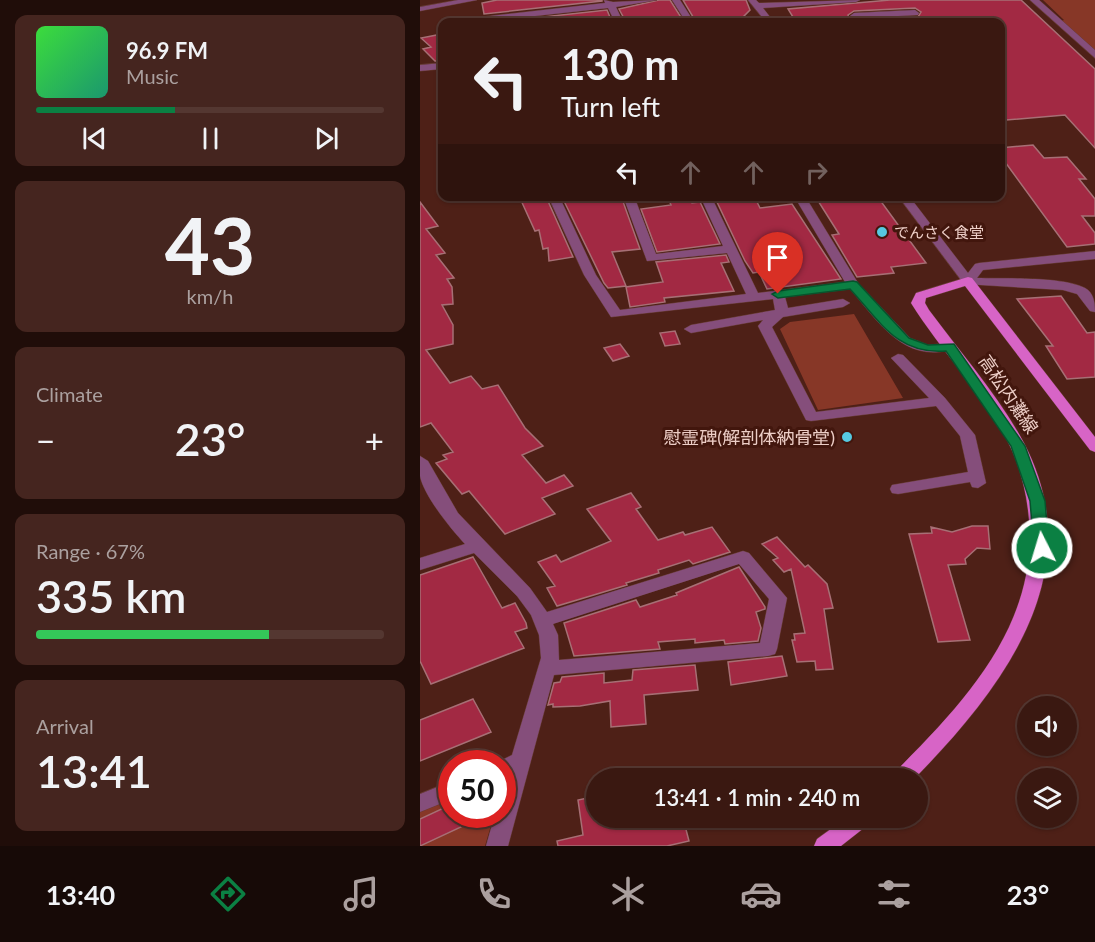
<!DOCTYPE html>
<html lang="en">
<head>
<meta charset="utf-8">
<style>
	body { margin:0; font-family:Lato,"Noto Sans JP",sans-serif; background:#45251f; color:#f1f3f6; height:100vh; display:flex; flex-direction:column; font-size:22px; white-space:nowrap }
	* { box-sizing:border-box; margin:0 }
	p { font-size:20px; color:#aba09f }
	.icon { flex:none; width:33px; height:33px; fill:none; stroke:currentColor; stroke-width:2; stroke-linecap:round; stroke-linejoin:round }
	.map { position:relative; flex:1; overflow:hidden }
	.details { display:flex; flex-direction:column; gap:15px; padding:15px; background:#200d09; width:420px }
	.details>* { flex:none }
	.banner { position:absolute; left:18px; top:18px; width:567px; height:183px; border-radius:12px; box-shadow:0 2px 4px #0004,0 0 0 2px #543731; background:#3a1811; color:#f1f3f6; overflow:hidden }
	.controls { position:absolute; left:597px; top:696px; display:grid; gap:12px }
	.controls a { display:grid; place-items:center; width:60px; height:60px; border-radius:50%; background:#3a1811; box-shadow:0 2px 4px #0004,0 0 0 2px #543731; font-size:30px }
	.speed { position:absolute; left:18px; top:750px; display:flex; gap:12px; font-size:30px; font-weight:700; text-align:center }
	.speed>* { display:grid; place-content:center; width:78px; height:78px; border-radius:50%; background:#3a1811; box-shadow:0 2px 4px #0004,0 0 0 2px #543731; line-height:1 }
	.speed .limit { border:9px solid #d22; background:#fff; color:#111 }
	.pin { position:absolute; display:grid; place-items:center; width:51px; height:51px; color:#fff; margin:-62px -26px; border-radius:50% 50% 50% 0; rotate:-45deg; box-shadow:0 0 6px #0007 }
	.pin .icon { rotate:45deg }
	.me { position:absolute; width:66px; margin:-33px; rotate:355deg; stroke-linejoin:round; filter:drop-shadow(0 0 4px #0008) }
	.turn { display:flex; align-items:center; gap:21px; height:126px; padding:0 24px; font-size:27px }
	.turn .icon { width:78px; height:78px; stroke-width:2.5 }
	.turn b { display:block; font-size:42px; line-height:51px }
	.lanes { display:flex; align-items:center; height:57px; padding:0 24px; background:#0003; justify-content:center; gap:30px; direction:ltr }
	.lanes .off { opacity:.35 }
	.big { font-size:45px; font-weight:600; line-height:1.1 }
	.details .widget { flex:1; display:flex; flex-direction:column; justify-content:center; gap:9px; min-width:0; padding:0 21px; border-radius:12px; background:#45251f }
	.details .dial { align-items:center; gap:0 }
	.dial b { font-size:78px; line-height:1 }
	.song { display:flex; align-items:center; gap:18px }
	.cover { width:72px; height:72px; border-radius:9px; background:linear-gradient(135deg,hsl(120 70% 55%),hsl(160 70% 35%)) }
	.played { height:6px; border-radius:3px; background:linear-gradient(90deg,#0b8043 40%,#543731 40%) }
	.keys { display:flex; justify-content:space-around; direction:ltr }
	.heat { display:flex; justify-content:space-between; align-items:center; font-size:33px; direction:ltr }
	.charge { height:9px; border-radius:4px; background:linear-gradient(90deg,#34c759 67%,#543731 0) }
	.trip { position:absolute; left:166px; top:768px; width:342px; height:60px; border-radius:30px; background:#3a1811; box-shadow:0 2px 4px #0004,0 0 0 2px #543731; font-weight:600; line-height:60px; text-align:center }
	.tabs { display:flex; height:96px; justify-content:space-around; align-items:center; background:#170a07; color:#aba09f }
	.tabs .icon { width:42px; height:42px }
	.tabs .active { color:#0b8043 }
	.tabs b { font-size:27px; color:#f1f3f6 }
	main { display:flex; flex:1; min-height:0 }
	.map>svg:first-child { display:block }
	.green { fill:#873727 }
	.building { fill:#a22943; stroke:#a76f75; stroke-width:1.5 }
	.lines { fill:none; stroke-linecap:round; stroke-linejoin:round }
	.minor-casing { stroke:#673c33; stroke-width:1 }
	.major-casing { stroke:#673c33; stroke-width:1 }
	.minor { fill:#854e7b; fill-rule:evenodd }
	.major { fill:#d764c6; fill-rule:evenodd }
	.route { fill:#0b8043; stroke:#07532c; stroke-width:1.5 }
	.poi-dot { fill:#56c9e1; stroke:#42160d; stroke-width:2 }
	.labels { text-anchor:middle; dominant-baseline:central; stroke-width:6; stroke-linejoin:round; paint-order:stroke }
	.far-poi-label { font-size:15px; fill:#edcec7; stroke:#42160d; text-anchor:start }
	.street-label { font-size:18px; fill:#edcec7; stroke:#42160d }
	.poi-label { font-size:18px; fill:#edcec7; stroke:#42160d; text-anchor:end }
</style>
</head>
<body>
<main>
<section class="details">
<div class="widget">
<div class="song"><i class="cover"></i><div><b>96.9 FM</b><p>Music</p></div></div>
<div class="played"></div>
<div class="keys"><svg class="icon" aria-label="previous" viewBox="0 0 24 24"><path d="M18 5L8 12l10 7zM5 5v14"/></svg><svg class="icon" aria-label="pause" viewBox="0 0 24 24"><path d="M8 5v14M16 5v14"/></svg><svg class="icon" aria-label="next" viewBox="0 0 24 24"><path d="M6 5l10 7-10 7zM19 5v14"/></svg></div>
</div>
<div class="widget dial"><b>43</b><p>km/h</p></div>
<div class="widget"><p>Climate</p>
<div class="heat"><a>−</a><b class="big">23°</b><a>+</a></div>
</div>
<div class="widget"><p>Range · 67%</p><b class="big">335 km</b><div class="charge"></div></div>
<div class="widget"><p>Arrival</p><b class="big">13:41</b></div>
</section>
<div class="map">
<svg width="675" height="846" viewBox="0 0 675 846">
	<rect width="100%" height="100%" fill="#4e2017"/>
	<path class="green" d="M623 0H675V50H672L641 21 644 20Z
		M434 314 483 398 398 410 360 329 370 322Z
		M31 797 32 814 74 815 65 846H0V811Z"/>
	<path class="building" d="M77 0H182V1L64 14 62 3Z
		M239 0H250L264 22H206L199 9Z
		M263 0H326L330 10 318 22H276Z
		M470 0H601L675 69V148L645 115 586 120 580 113V22H442V20L498 17 501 12 495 8 434 11 428 15 430 22H376L368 9Z
		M187 10 192 22H77Z
		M22 34V61H15L3 49 11 47 1 38Z
		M613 145 624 158 647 157 666 179H659L675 199V216H662L675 233V244L647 247 580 155V148Z
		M99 196 127 199 153 257 129 261 128 248 123 249 119 230 115 231Z
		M156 196 157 199 201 196 220 249 192 252 206 286 188 288 184 283 142 197Z
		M247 196H265L272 203 280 202 300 244 237 252 221 209 251 205Z
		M298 196H334L340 208 372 204 421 279 347 289 339 272 333 273 325 261 296 200H299Z
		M395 196H457L506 263 471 267 474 273 437 277 412 235 419 234Z
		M0 202 18 226 6 229 25 253 16 255 34 278 27 279 32 287 33 304 22 305 33 325V344L6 350 30 383 51 376 62 389 78 385 105 428 123 446 102 455 126 483 144 475 153 486 122 498 135 514 85 534 49 491 42 494 16 463 27 459 23 455 33 452 11 423 0 427Z
		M306 255 309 262 301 263 314 291 244 298 245 302 210 307 206 287 243 282 236 262Z
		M641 296 667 333 675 332V377L647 379 626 346H633L597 299Z
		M255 331 260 344 245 346 240 333Z
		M200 344 209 356 193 361 184 348Z
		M211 493 221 507 216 509 238 540 263 532 265 535 292 527 310 552 273 564 269 560 238 570 239 573 206 583 207 585 137 606 127 588 135 586 118 562 136 555 141 562 191 541 167 509Z
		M552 526H568L570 549 557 548 545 559 546 564 528 565 550 640 518 642 489 534 512 533 511 527 532 532Z
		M357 537 385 567 388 565 407 584 413 608 404 609 413 669 396 670 395 661 377 662 372 640H375L374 634 385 633 371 569 364 572 353 560 358 558 342 544Z
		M53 557 82 608 95 603 106 623 107 628 95 632 104 648 11 684 0 661V575Z
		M319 567 345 607V609L336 612 341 628 338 641 305 644 304 640 275 643V639L238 642 240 649 154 656 144 623 216 600 220 607 257 595 256 593Z
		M362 656 367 676 311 685 308 662Z
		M275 665 278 690 224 695 226 724 191 727 190 701 160 706 133 707V704L128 705 134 683 140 682 142 677 184 673V683L212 680 213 670Z
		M53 699 71 732 0 761V720Z
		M177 796V818H263L269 841 247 846H138L137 841 163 835 158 800Z
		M30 805 32 814H35L41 827 0 846V819Z"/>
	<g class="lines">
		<g class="minor-casing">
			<path id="minor" d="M38 0H57L0 11V7Z
				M184 0 193 2 237 0 196 7 203 22H195L188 8 61 22 48 21 52 18 185 3Z
				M252 0H260L274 22H266Z
				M328 0H336L339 3 440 0 436 2 343 8 354 22H346Z
				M610 0H619L675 50V58Z
				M495 10 499 13 498 15 439 18 440 22H432L430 16 434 13Z
				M22 63V69L0 71V65Z
				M128 196H139L176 275 200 310 326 294 307 253 227 261 203 196H214L236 254 303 246 280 196H291L338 293 425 282 374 196H385L438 283 490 338 508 345 529 343 536 347C531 352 525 351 519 352 478 356 454 316 430 289L365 297 368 308 423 299 430 303 423 307 363 317 352 327 396 412 509 398 471 358 478 354 483 355 525 398 555 435 566 483 558 488 552 487 550 482 478 494 472 493 470 489 472 485 548 472 540 436 516 406 391 421 386 420 338 326 343 320 271 333 264 329 271 325 355 310 353 299 191 317 164 275Z
				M478 196H489L548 273 555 264 559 263 675 251V259L563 270 557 278C584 279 642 276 665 288 674 293 675 303 675 312L670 311 657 294 643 290 544 284Z
				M0 456 8 461 38 513 110 588 127 612 323 551 329 553 367 598 357 649 355 654 348 656 134 675 88 846H66L75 814H82V788L87 774 82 775V764H74L92 755 121 658 119 635 111 615 97 596 54 553 0 570V558L45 544C31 529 4 496 0 476 0 470 0 462 0 456ZM319 564 349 599 340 643 139 660 138 635 133 624Z
				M32 781V799L0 812V794Z"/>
		</g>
		<g class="major-casing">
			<path id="major" d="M548 277 552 278 675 437V452L670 450 545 286 506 298 505 303 509 310C540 352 579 396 604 443 672 573 583 688 495 778H472L475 772C544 703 618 625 609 520 607 494 600 465 588 442 562 392 521 351 491 303L496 293Z
				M426 818H452L449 824 421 846H394L397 839Z"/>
		</g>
		<use href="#minor" class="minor"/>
		<use href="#major" class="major"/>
	</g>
	<path class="route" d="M433 281 437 282 489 338 508 345 534 344 605 446 625 501 629 548 627 552H616L614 548 610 501 591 446 526 351C477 355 460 321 430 289L358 298 352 294 358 291Z"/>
	<g class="poi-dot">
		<circle cx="462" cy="232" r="6"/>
		<circle cx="427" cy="437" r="6"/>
	</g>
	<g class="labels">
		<g class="far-poi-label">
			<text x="474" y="232">でんさく食堂</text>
		</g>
		<g class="street-label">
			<text transform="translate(589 394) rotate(56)">高松内灘線</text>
		</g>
		<g class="poi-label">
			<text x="415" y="437">慰霊碑(解剖体納骨堂)</text>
		</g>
	</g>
</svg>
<div class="controls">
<a><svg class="icon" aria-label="sound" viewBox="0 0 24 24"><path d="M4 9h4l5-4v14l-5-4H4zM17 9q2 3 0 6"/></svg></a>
<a><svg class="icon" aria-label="layers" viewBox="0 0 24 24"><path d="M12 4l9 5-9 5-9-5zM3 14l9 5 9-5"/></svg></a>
</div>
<div class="speed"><div class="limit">50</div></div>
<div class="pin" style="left:358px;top:294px;background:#d93025"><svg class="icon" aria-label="arrive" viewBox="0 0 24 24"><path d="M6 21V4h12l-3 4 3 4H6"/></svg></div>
<svg class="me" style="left:622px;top:548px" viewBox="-20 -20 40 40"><circle r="17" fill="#0b8043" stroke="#fff" stroke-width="3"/><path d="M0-11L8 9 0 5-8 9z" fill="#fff"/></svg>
<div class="trip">13:41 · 1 min · 240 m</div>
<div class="banner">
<div class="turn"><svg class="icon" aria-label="left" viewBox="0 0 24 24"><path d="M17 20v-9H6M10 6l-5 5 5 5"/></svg><div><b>130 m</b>Turn left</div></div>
<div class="lanes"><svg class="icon" aria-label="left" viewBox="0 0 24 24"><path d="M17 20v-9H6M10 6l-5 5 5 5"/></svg><svg class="icon off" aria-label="ahead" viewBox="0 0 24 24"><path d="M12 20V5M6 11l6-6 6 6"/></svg><svg class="icon off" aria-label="ahead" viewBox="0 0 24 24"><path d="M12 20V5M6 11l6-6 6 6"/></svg><svg class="icon off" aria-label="right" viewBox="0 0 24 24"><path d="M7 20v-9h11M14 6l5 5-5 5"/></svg></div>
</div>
</div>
</main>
<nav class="tabs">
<b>13:40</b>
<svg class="icon active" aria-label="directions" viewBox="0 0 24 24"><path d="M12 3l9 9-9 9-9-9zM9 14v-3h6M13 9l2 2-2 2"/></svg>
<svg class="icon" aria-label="music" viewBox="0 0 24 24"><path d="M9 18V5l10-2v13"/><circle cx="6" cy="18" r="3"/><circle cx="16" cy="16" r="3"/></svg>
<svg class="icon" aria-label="phone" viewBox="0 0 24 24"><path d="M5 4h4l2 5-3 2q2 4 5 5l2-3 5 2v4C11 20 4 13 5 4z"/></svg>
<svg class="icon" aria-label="climate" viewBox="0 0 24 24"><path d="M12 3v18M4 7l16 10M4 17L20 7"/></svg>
<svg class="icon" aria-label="car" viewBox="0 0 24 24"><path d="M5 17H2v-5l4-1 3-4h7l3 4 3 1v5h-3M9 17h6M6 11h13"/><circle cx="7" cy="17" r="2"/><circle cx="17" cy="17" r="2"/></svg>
<svg class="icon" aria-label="filters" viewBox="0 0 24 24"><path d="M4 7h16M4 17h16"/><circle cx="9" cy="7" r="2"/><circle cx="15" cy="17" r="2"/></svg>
<b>23°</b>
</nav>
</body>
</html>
